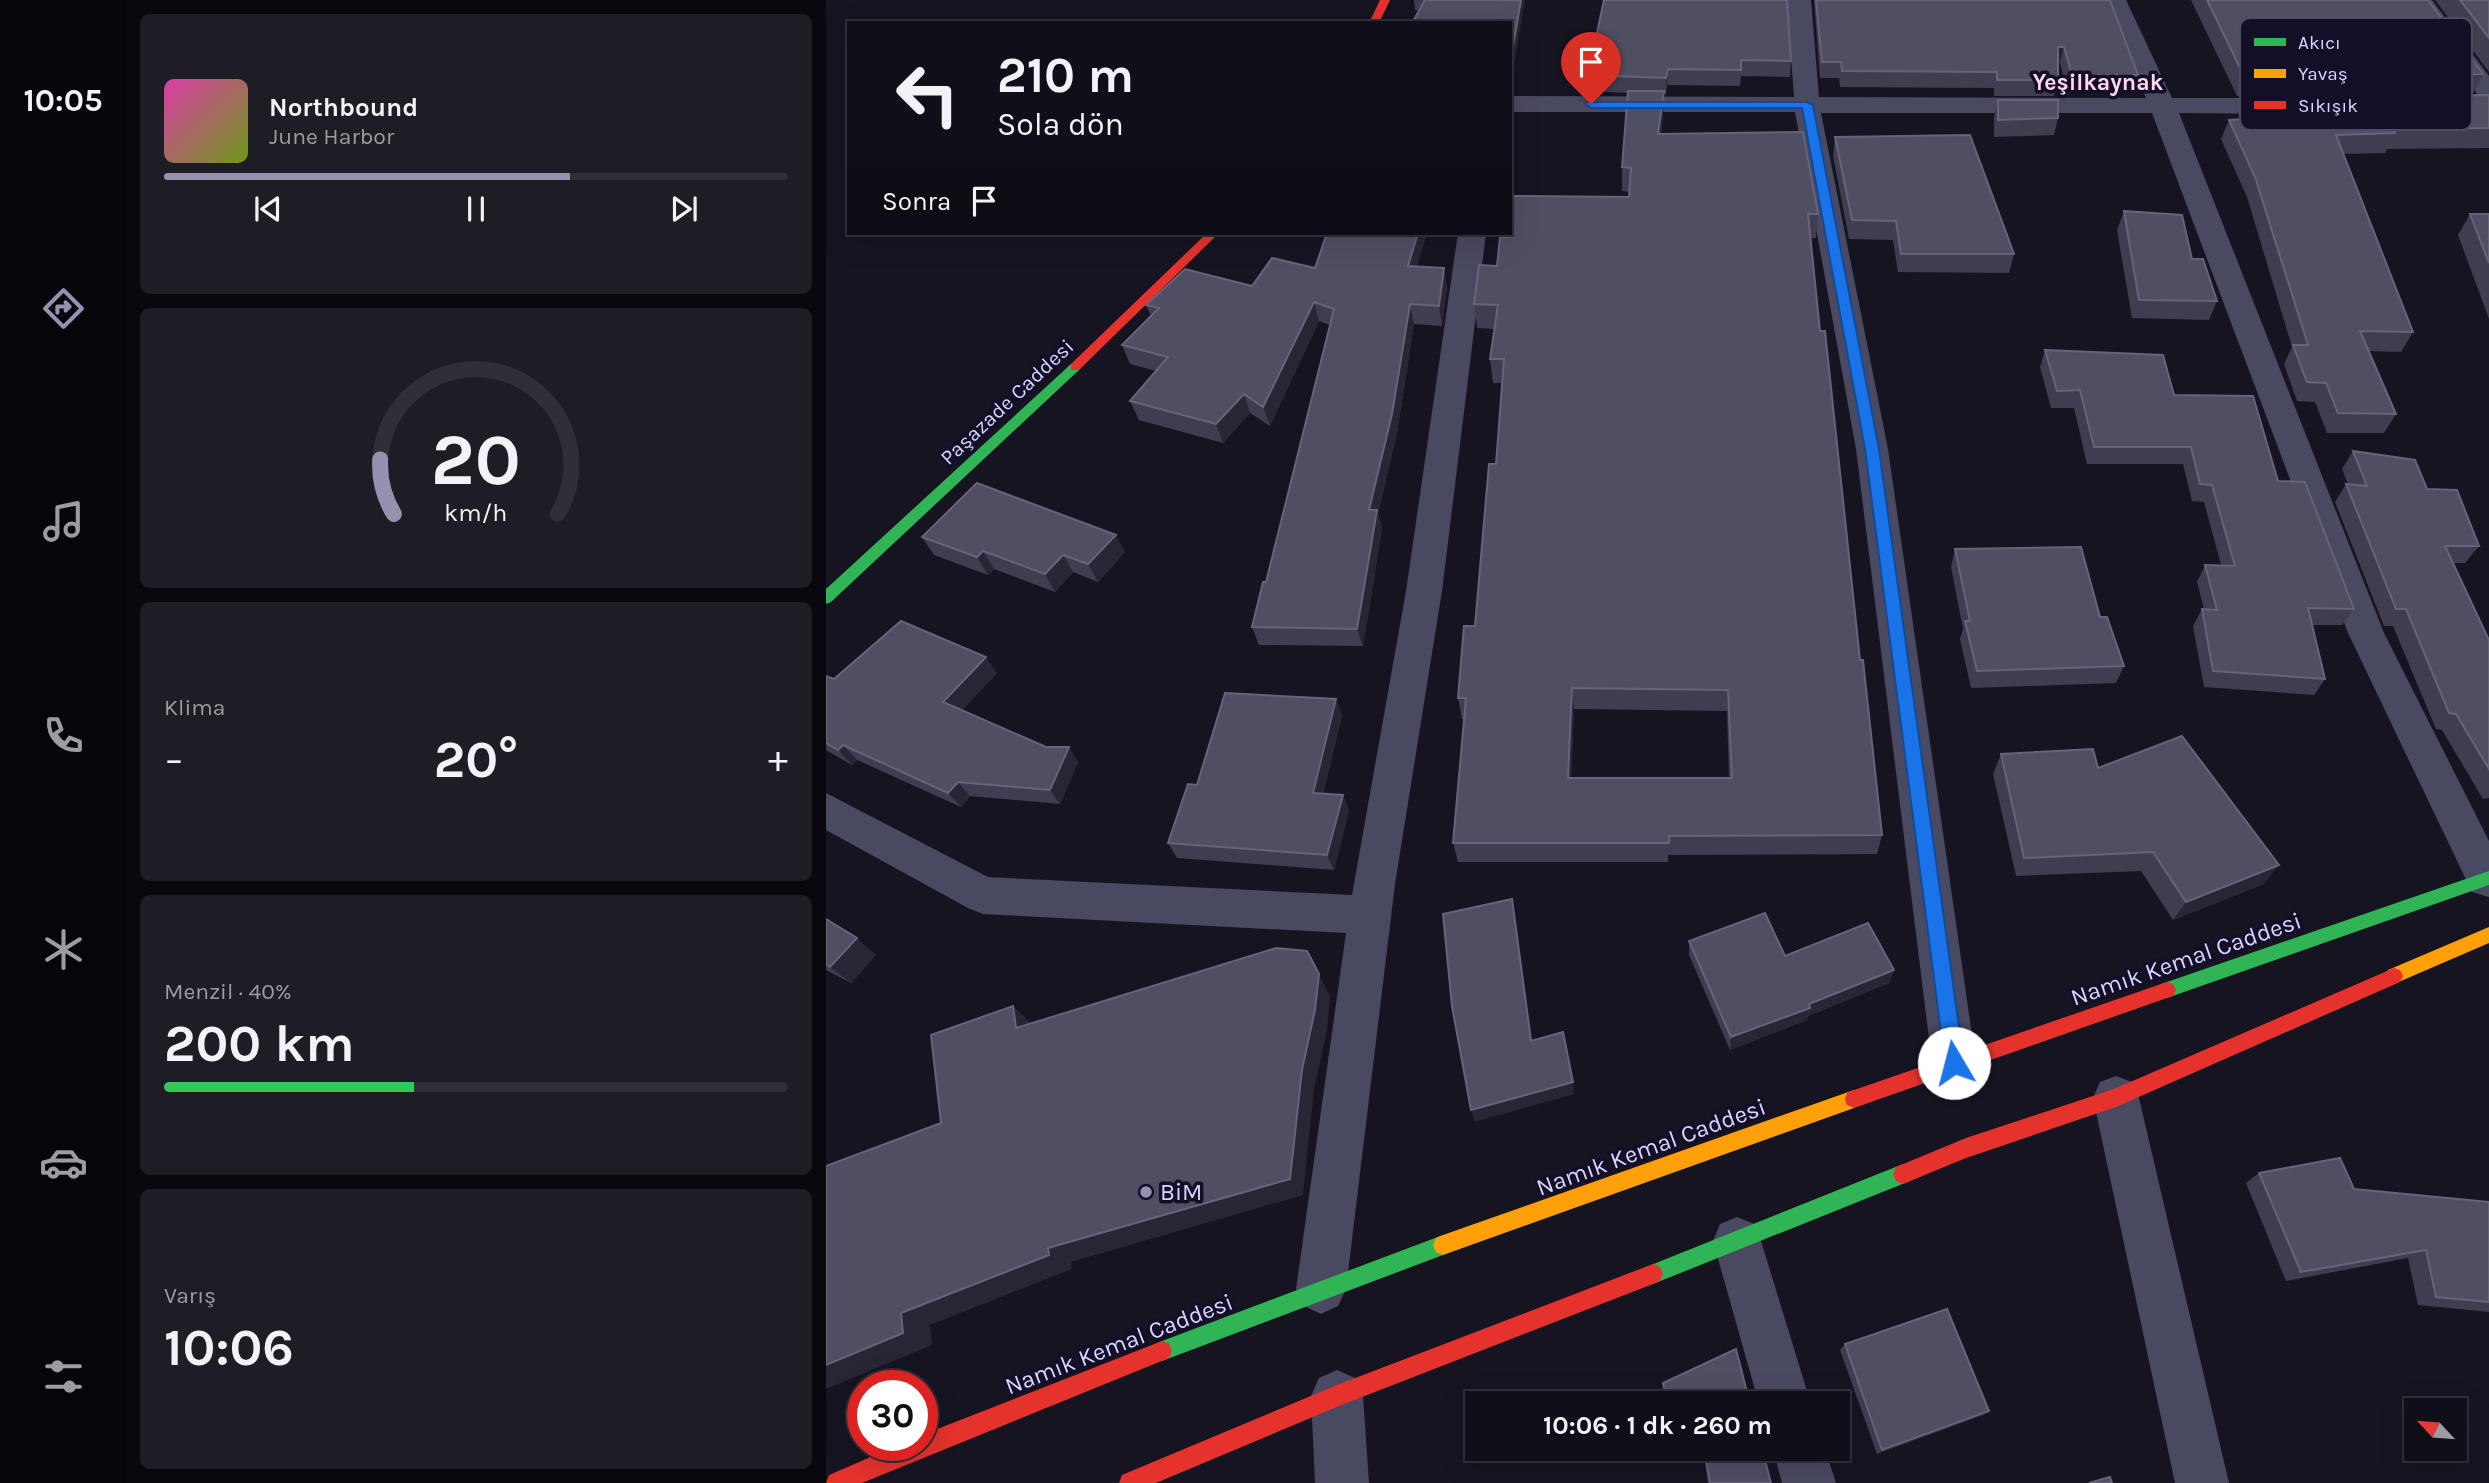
<!DOCTYPE html>
<html lang="tr">
<head>
<meta charset="utf-8">
<style>
	body { margin:0; font-family:Karla,sans-serif; background:#1e1d26; color:#f1f3f6; height:100vh; display:flex; flex-direction:column; font-size:26px; white-space:nowrap }
	* { box-sizing:border-box; margin:0 }
	p { font-size:23px; color:#9c9ca2 }
	.icon { flex:none; width:38px; height:38px; fill:none; stroke:currentColor; stroke-width:2; stroke-linecap:round; stroke-linejoin:round }
	.map { position:relative; flex:1; overflow:hidden }
	.panel { display:flex; flex-direction:column; gap:14px; padding:14px; background:#09080e; width:700px }
	.panel>* { flex:none }
	.banner { position:absolute; left:21px; top:21px; width:665px; height:214px; border-radius:0px; box-shadow:0 7px 28px #0002,0 0 0 2px #302f38; background:#100f19; color:#f1f3f6; overflow:hidden }
	.needle { width:46px; rotate:296deg }
	.controls { position:absolute; left:1578px; top:1398px; display:grid; gap:14px }
	.controls a { display:grid; place-items:center; width:63px; height:63px; border-radius:0px; background:#100f19; box-shadow:0 7px 28px #0002,0 0 0 2px #302f38; font-size:35px }
	.speed { position:absolute; left:21px; top:1370px; display:flex; gap:14px; font-size:35px; font-weight:700; text-align:center }
	.speed>* { display:grid; place-content:center; width:91px; height:91px; border-radius:50%; background:#100f19; box-shadow:0 7px 28px #0002,0 0 0 2px #302f38; line-height:1 }
	.speed .limit { border:10px solid #d22; background:#fff; color:#111 }
	.pin { position:absolute; display:grid; place-items:center; width:60px; height:60px; color:#fff; margin:-72px -30px; border-radius:50% 50% 50% 0; rotate:-45deg; box-shadow:0 0 7px #0007 }
	.pin .icon { rotate:45deg }
	.me { position:absolute; width:77px; margin:-38px; rotate:352deg; stroke-linejoin:round; filter:drop-shadow(0 0 5px #0008) }
	.turn { display:flex; align-items:center; gap:24px; height:147px; padding:0 35px; font-size:32px }
	.turn .icon { width:91px; height:91px; stroke-width:2.5 }
	.turn b { display:block; font-size:49px; line-height:60px }
	.then { display:flex; align-items:center; height:66px; padding:0 35px; background:#0003; gap:14px; font-size:26px }
	.big { font-size:52px; font-weight:700; line-height:1.1 }
	.panel .tile { flex:1; display:flex; flex-direction:column; justify-content:center; gap:10px; min-width:0; padding:0 24px; border-radius:10px; background:#1e1d26 }
	.panel .dial { align-items:center; gap:0 }
	.dial svg { height:182px; overflow:visible; fill:none; stroke:#302f38; stroke-width:7; stroke-linecap:round; text-anchor:middle }
	.dial text { fill:#f1f3f6; stroke:none }
	.song { display:flex; align-items:center; gap:21px }
	.cover { width:84px; height:84px; border-radius:10px; background:linear-gradient(135deg,hsl(320 70% 55%),hsl(80 70% 35%)) }
	.played { height:7px; border-radius:4px; background:linear-gradient(90deg,#9591b1 65%,#302f38 65%) }
	.keys { display:flex; justify-content:space-around; direction:ltr }
	.heat { display:flex; justify-content:space-between; align-items:center; font-size:38px; direction:ltr }
	.charge { height:10px; border-radius:5px; background:linear-gradient(90deg,#34c759 40%,#302f38 0) }
	.trip { position:absolute; left:639px; top:1391px; width:385px; height:70px; border-radius:0px; background:#100f19; box-shadow:0 7px 28px #0002,0 0 0 2px #302f38; font-weight:700; line-height:70px; text-align:center }
	main { display:flex; flex:1; min-height:0 }
	.dock { display:flex; flex-direction:column; width:126px; justify-content:space-around; align-items:center; background:#06060a; color:#9c9ca2 }
	.dock .icon { width:49px; height:49px }
	.dock .selected { color:#9591b1 }
	.dock b { font-size:32px; color:#f1f3f6 }
	.map>svg:first-child { display:block }
	.lines { fill:none; stroke-linecap:round; stroke-linejoin:round }
	.street { fill:#4a4962; fill-rule:evenodd }
	.fast { fill:#30b455; fill-rule:evenodd }
	.slow { fill:#ff9f0a; fill-rule:evenodd }
	.jam { fill:#e5322d; fill-rule:evenodd }
	.wall { fill:#403d50; fill-rule:evenodd }
	.shaded-wall { fill:#282635 }
	.building { fill:#504e63; stroke:#66637b; stroke-width:2; fill-rule:evenodd }
	.route { fill:#1a73e8; stroke:#114b97; stroke-width:2 }
	.poi-dot { fill:#9591b1; stroke:#130f26; stroke-width:2.5 }
	.labels { text-anchor:middle; dominant-baseline:central; stroke-width:7; stroke-linejoin:round; paint-order:stroke }
	.street-label { font-size:21px; fill:#d9d4ff; stroke:#130f26 }
	.far-district-label { font-size:23px; font-weight:bold; fill:#ffd6f0; stroke:#130f26 }
	.near-street-label { font-size:24px; fill:#d9d4ff; stroke:#130f26 }
	.near-poi-label { font-size:24px; fill:#d9d4ff; stroke:#130f26; text-anchor:start }
	.key { fill:#130f26; stroke:#4e4a67; stroke-width:2 }
	.key-label { font-size:19px; fill:#d9d4ff }
</style>
</head>
<body>
<main>
<nav class="dock">
<b>10:05</b>
<svg class="icon selected" aria-label="directions" viewBox="0 0 24 24"><path d="M12 3l9 9-9 9-9-9zM9 14v-3h6M13 9l2 2-2 2"/></svg>
<svg class="icon" aria-label="music" viewBox="0 0 24 24"><path d="M9 18V5l10-2v13"/><circle cx="6" cy="18" r="3"/><circle cx="16" cy="16" r="3"/></svg>
<svg class="icon" aria-label="phone" viewBox="0 0 24 24"><path d="M5 4h4l2 5-3 2q2 4 5 5l2-3 5 2v4C11 20 4 13 5 4z"/></svg>
<svg class="icon" aria-label="climate" viewBox="0 0 24 24"><path d="M12 3v18M4 7l16 10M4 17L20 7"/></svg>
<svg class="icon" aria-label="car" viewBox="0 0 24 24"><path d="M5 17H2v-5l4-1 3-4h7l3 4 3 1v5h-3M9 17h6M6 11h13"/><circle cx="7" cy="17" r="2"/><circle cx="17" cy="17" r="2"/></svg>
<svg class="icon" aria-label="filters" viewBox="0 0 24 24"><path d="M4 7h16M4 17h16"/><circle cx="9" cy="7" r="2"/><circle cx="15" cy="17" r="2"/></svg>
</nav>
<section class="panel">
<div class="tile">
<div class="song"><i class="cover"></i><div><b>Northbound</b><p>June Harbor</p></div></div>
<div class="played"></div>
<div class="keys"><svg class="icon" aria-label="previous" viewBox="0 0 24 24"><path d="M18 5L8 12l10 7zM5 5v14"/></svg><svg class="icon" aria-label="pause" viewBox="0 0 24 24"><path d="M8 5v14M16 5v14"/></svg><svg class="icon" aria-label="next" viewBox="0 0 24 24"><path d="M6 5l10 7-10 7zM19 5v14"/></svg></div>
</div>
<div class="tile dial"><svg viewBox="0 0 100 80">
<path d="M14 69A42 42 0 1 1 86 69"/>
<path d="M14 69A42 42 0 0 1 8 45" stroke="#9591b1"/>
<text x="50" y="56" font-size="32" font-weight="700">20</text>
<text x="50" y="72" font-size="11">km/h</text>
</svg></div>
<div class="tile"><p>Klima</p>
<div class="heat"><a>−</a><b class="big">20°</b><a>+</a></div>
</div>
<div class="tile"><p>Menzil · 40%</p><b class="big">200 km</b><div class="charge"></div></div>
<div class="tile"><p>Varış</p><b class="big">10:06</b></div>
</section>
<div class="map">
<svg width="1663" height="1483" viewBox="0 0 1663 1483">
	<rect width="100%" height="100%" fill="#161421"/>
	<g class="lines">
		<path class="street" d="M961 0H985L993 97 1320 98 1276 0H1300L1346 98H1477L1486 101 1490 106 1486 111 1477 114 1353 113 1558 633 1663 841V897L1646 892 1522 633 1326 113H995L1062 449 1150 1063 1144 1078 1128 1085 1112 1078 1106 1063 1030 449 969 112H684V96L968 97Z
			M1582 0H1606L1663 76V101L1654 98Z
			M632 233H660L616 591 569 884 520 1289 512 1306 495 1314 478 1306 470 1289 520 933 157 914 142 908 0 830V793L162 877 526 895 580 591Z
			M1290 1076 1306 1082 1313 1098 1403 1483H1349L1267 1098 1274 1082Z
			M911 1217 928 1224 935 1241 985 1404H933L887 1241 894 1224Z
			M511 1370 529 1378 537 1396 543 1483H489L485 1396 493 1378Z
			M947 1449H999L1010 1483H956Z"/>
		<path class="fast" d="M249 363 255 367 253 370 5 602 0 604V589L245 364Z
			M1663 871V885L1341 998 1335 996 1332 990 1335 984 1341 982Z
			M1077 1164 1084 1167 1087 1174 1084 1181 827 1284 820 1281 817 1274 820 1267Z
			M617 1235 624 1238 627 1245 624 1252 617 1255 336 1361 329 1358 326 1351 329 1344 336 1341Z"/>
		<path class="slow" d="M1663 927V943L1568 984 1562 982 1559 976 1562 970Z
			M1028 1090 1035 1093 1037 1099 1035 1105 1028 1108 617 1255 610 1252 607 1245 610 1238 617 1235Z"/>
		<path class="jam" d="M554 0H564L553 23H543Z
			M381 233H393L253 370H245V364Z
			M1568 968 1574 970 1577 976 1574 982 1290 1107 1140 1158 1077 1184 1070 1181 1067 1174 1070 1167 1140 1138 1288 1089Z
			M1341 982 1347 984 1350 990 1347 996 1341 998 1028 1108 1021 1105 1019 1099 1021 1093 1028 1090Z
			M827 1264 834 1267 837 1274 834 1281 827 1284 513 1406 330 1483H293L296 1475 511 1385Z
			M336 1341 343 1344 346 1351 343 1358 36 1483H0L3 1475 70 1446H96V1435Z"/>
	</g>
	<path class="wall" d="M588 0H699L684 23 589 10Z
		M778 0 965 61 964 77 915 76 914 86 841 85 840 94H838L837 115 835 134 992 214 990 238H985L994 331 1056 835 1051 854 842 855V862H632L627 843 638 719H636L632 698 649 626 670 464 676 383H667L664 359 668 329 651 328 648 304 671 266 681 237 803 197V192L796 191V167L802 93 763 91 762 75ZM748 709 901 711 903 778H745Z
		M988 0H1284L1312 75 1307 92 1241 91 1234 63H1232V80L1228 96H1168V88L1014 87 1013 78H994Z
		M1365 0H1602L1657 74 1647 93 1411 96Z
		M1609 0H1663V72Z
		M1663 95V148L1561 149 1559 153 1518 154 1587 332 1575 352 1543 351 1570 414 1558 433H1501L1489 402 1471 401 1458 364 1466 347 1421 197 1395 139 1403 120 1421 118 1420 117 1428 97Z
		M1172 100 1232 118 1228 135 1168 137V117Z
		M1009 137 1188 254 1183 273 1072 272 1067 240 1023 239 1007 156Z
		M1298 211 1366 259 1391 301 1383 320 1306 318 1291 230Z
		M1644 214H1663V319L1632 235Z
		M501 233H601L591 266 621 287 616 326 588 324 571 433 552 513 556 529 537 646 433 645 426 627 440 582 504 325 493 321 444 426 424 413 397 443 313 420 304 401 330 371 304 364 296 345 325 316 320 305 426 286 489 268Z
		M1219 350 1348 395 1452 481 1528 609 1516 625H1486L1499 679 1488 695 1378 687 1367 626 1376 609H1378L1371 582 1379 565H1395L1378 502 1366 501 1357 464H1261L1248 408H1225L1214 367Z
		M1527 451 1601 489 1653 546 1639 563H1627L1663 640V798L1657 799 1616 730 1610 729 1567 626H1558L1509 502 1520 484H1522L1516 469Z
		M96 537 299 552 272 582 247 572 229 592 168 569 162 575 108 555Z
		M1129 549 1274 617 1298 666 1290 683 1145 688 1134 639 1137 629 1125 567Z
		M171 673 136 710 252 762 234 804 144 796 135 807 31 760 26 765 0 750V676L8 679Z
		M510 699 516 716 497 794 517 795 523 811 508 870 351 858 342 843 371 785Z
		M1175 754 1272 768 1438 884 1347 920 1315 871 1190 876 1167 774Z
		M0 919 50 955 25 983 0 970Z
		M863 941 959 956 1068 970 1063 983 982 1016 981 1020 904 1050 863 955Z
		M1433 1173 1528 1189 1663 1202V1312L1592 1305 1582 1258 1460 1281 1420 1183Z
		M1019 1344 1163 1411 1155 1416 1051 1454 1014 1350Z
		M849 1449H936L945 1483H882L878 1457 851 1460Z"/>
	<path class="shaded-wall" d="M695 0H699L684 89V64Z
		M1232 47H1238L1234 63H1228Z
		M842 69 841 85 840 94V78Z
		M838 91 837 115 832 158V134Z
		M592 233H601L585 285 582 266Z
		M618 268 621 287 616 326 613 306Z
		M488 302 493 321 444 426 437 407Z
		M584 304 588 324 571 433 552 513 556 529 537 646 531 629 543 510Z
		M418 394 424 413 397 443 390 424Z
		M290 535 299 552 272 582 262 564Z
		M157 551 168 569 162 575 151 557Z
		M237 555 247 572 229 592 219 574Z
		M160 657 171 673 129 717 117 702Z
		M746 688 748 709 744 798 742 778Z
		M510 699 516 716 493 809 487 793Z
		M17 745 31 760 26 765 12 750Z
		M243 747 252 762 234 804 224 790Z
		M132 782 144 796 135 807 122 793Z
		M517 795 523 811 508 870 501 855Z
		M1453 865 1438 884 1347 920 1360 902Z
		M686 899 689 914 708 1053 705 1041Z
		M31 938 50 955 25 983 4 967Z
		M481 951 504 996 501 1031 488 1090 477 1195 245 1262 246 1269 104 1325 106 1345 0 1389V1365L75 1313 222 1248Z
		M1068 970 1063 983 982 1016 981 1020 904 1050 905 1037 983 1004Z
		M187 1006 209 1027 190 1028Z
		M747 1082 748 1094 649 1122 645 1110Z
		M1163 1411 1155 1416 1051 1454 1056 1450Z"/>
	<path class="building" d="M599 0H695L684 64V23H586Z
		M778 0H961L965 61 915 60V70L842 69 840 78 762 75Z
		M990 0H1284L1312 75H1246L1238 47H1232V80H1171V72L1016 71 1015 62H996Z
		M1381 0H1602L1657 74 1418 76Z
		M1634 0H1663V38Z
		M802 91H838L832 134 977 132 992 214H982L994 331H999L1034 660H1037L1056 835 843 836V843H627L640 698H632L638 626H649L663 464H670L678 359H664L672 305 648 304 653 265 671 266 674 237H681V233H684V211L686 196 803 197 805 168 796 167ZM746 688 902 690 906 778H742Z
		M1663 95V128L1567 129 1569 133 1510 135 1587 332 1534 331 1570 414 1512 413 1500 383 1481 382 1467 345H1482L1429 177 1403 120 1438 118 1428 97Z
		M1172 100H1232V118L1172 120Z
		M1144 135 1188 254H1075L1070 221 1026 220 1009 137Z
		M1298 211 1356 215 1366 259H1377L1391 301 1313 300Z
		M1644 214H1663V263Z
		M501 233H592L582 266 618 268 613 306 584 304 566 414 543 510H551L531 629 426 627 437 582H440L508 309 488 302 437 407 418 394 390 424 304 401 342 357 296 345 333 308 320 305 359 269 426 286 446 258 489 268Z
		M1219 350 1337 355 1348 395 1427 396 1452 481 1479 482 1528 609 1482 608 1499 679 1387 671 1376 609 1391 610 1379 565 1409 566 1386 485 1374 484 1365 447H1268L1254 390 1231 391Z
		M1527 451 1589 460 1601 489 1631 490 1653 546H1619L1663 640V769L1630 714 1623 713 1580 609H1570L1520 484 1541 486Z
		M151 483 290 535 262 564 237 555 219 574 157 551 151 557 96 537Z
		M1255 547 1274 617H1281L1298 666 1151 671 1139 621H1144L1129 549Z
		M75 621 160 657 117 702 220 747H243L224 790 132 782 122 793 17 745 12 750 0 743V676L8 679Z
		M399 693 510 699 487 793 517 795 501 855 342 843 362 784 371 785Z
		M1356 736 1453 865 1360 902 1327 852 1198 858 1175 754 1267 749 1272 768Z
		M686 899 705 1041 737 1032 747 1082 645 1110 626 1006 617 914Z
		M939 913 959 956 1042 923 1068 970 983 1004 984 1008 905 1037 863 941Z
		M0 919 31 938 4 967 0 964Z
		M450 948 481 951 493 974 489 1010 476 1070 464 1179 222 1248 223 1255 75 1313 77 1333 0 1365V1166L115 1123 105 1035 187 1006 190 1028Z
		M1514 1158 1528 1189 1663 1202V1302L1610 1297 1600 1250 1475 1272 1433 1173Z
		M1121 1309 1163 1411 1056 1450 1019 1344Z
		M910 1349 924 1404H841L837 1383Z
		M851 1449H936L945 1483H884L879 1453 852 1456Z
		M1284 1477 1286 1483H1263Z"/>
	<path class="route" d="M761 102H981L987 105 1053 449 1138 1063 1135 1069 1128 1072 1122 1069 1119 1063 1039 449 976 108H765L760 104Z"/>
	<circle class="poi-dot" cx="320" cy="1192" r="7"/>
	<g class="labels">
		<g class="street-label">
			<text transform="translate(181 402) rotate(-43)">Paşazade Caddesi</text>
		</g>
		<g class="far-district-label">
			<text x="1272" y="82">Yeşilkaynak</text>
		</g>
		<g class="near-street-label">
			<text transform="translate(1360 959) rotate(-19)">Namık Kemal Caddesi</text>
			<text transform="translate(825 1147) rotate(-20)">Namık Kemal Caddesi</text>
			<text transform="translate(293 1344) rotate(-21)">Namık Kemal Caddesi</text>
		</g>
		<g class="near-poi-label">
			<text x="334" y="1192">BiM</text>
		</g>
	</g>
	<rect x="1414" y="18" width="232" height="112" rx="10" class="key"/>
	<rect x="1428" y="38" width="32" height="8" fill="#30b455"/>
	<rect x="1428" y="69" width="32" height="9" fill="#ff9f0a"/>
	<rect x="1428" y="101" width="32" height="8" fill="#e5322d"/>
	<g class="key-label">
		<text x="1472" y="49">Akıcı</text>
		<text x="1472" y="80">Yavaş</text>
		<text x="1472" y="112">Sıkışık</text>
	</g>
</svg>
<div class="controls">
<a><svg class="needle" viewBox="-14 -14 28 28"><path d="M0-13l5 13h-10z" fill="#e53935"/><path d="M0 13l5-13h-10z" fill="#9c9ca2"/></svg></a>
</div>
<div class="speed"><div class="limit">30</div></div>
<div class="pin" style="left:765px;top:104px;background:#d93025"><svg class="icon" aria-label="arrive" viewBox="0 0 24 24"><path d="M6 21V4h12l-3 4 3 4H6"/></svg></div>
<svg class="me" style="left:1128px;top:1063px" viewBox="-20 -20 40 40"><circle r="19" fill="#fff"/><path d="M0-13L10 11 0 6-10 11z" fill="#1a73e8"/></svg>
<div class="trip">10:06 · 1 dk · 260 m</div>
<div class="banner">
<div class="turn"><svg class="icon" aria-label="left" viewBox="0 0 24 24"><path d="M17 20v-9H6M10 6l-5 5 5 5"/></svg><div><b>210 m</b>Sola dön</div></div>
<div class="then">Sonra<svg class="icon" aria-label="arrive" viewBox="0 0 24 24"><path d="M6 21V4h12l-3 4 3 4H6"/></svg></div>
</div>
</div>
</main>
</body>
</html>
